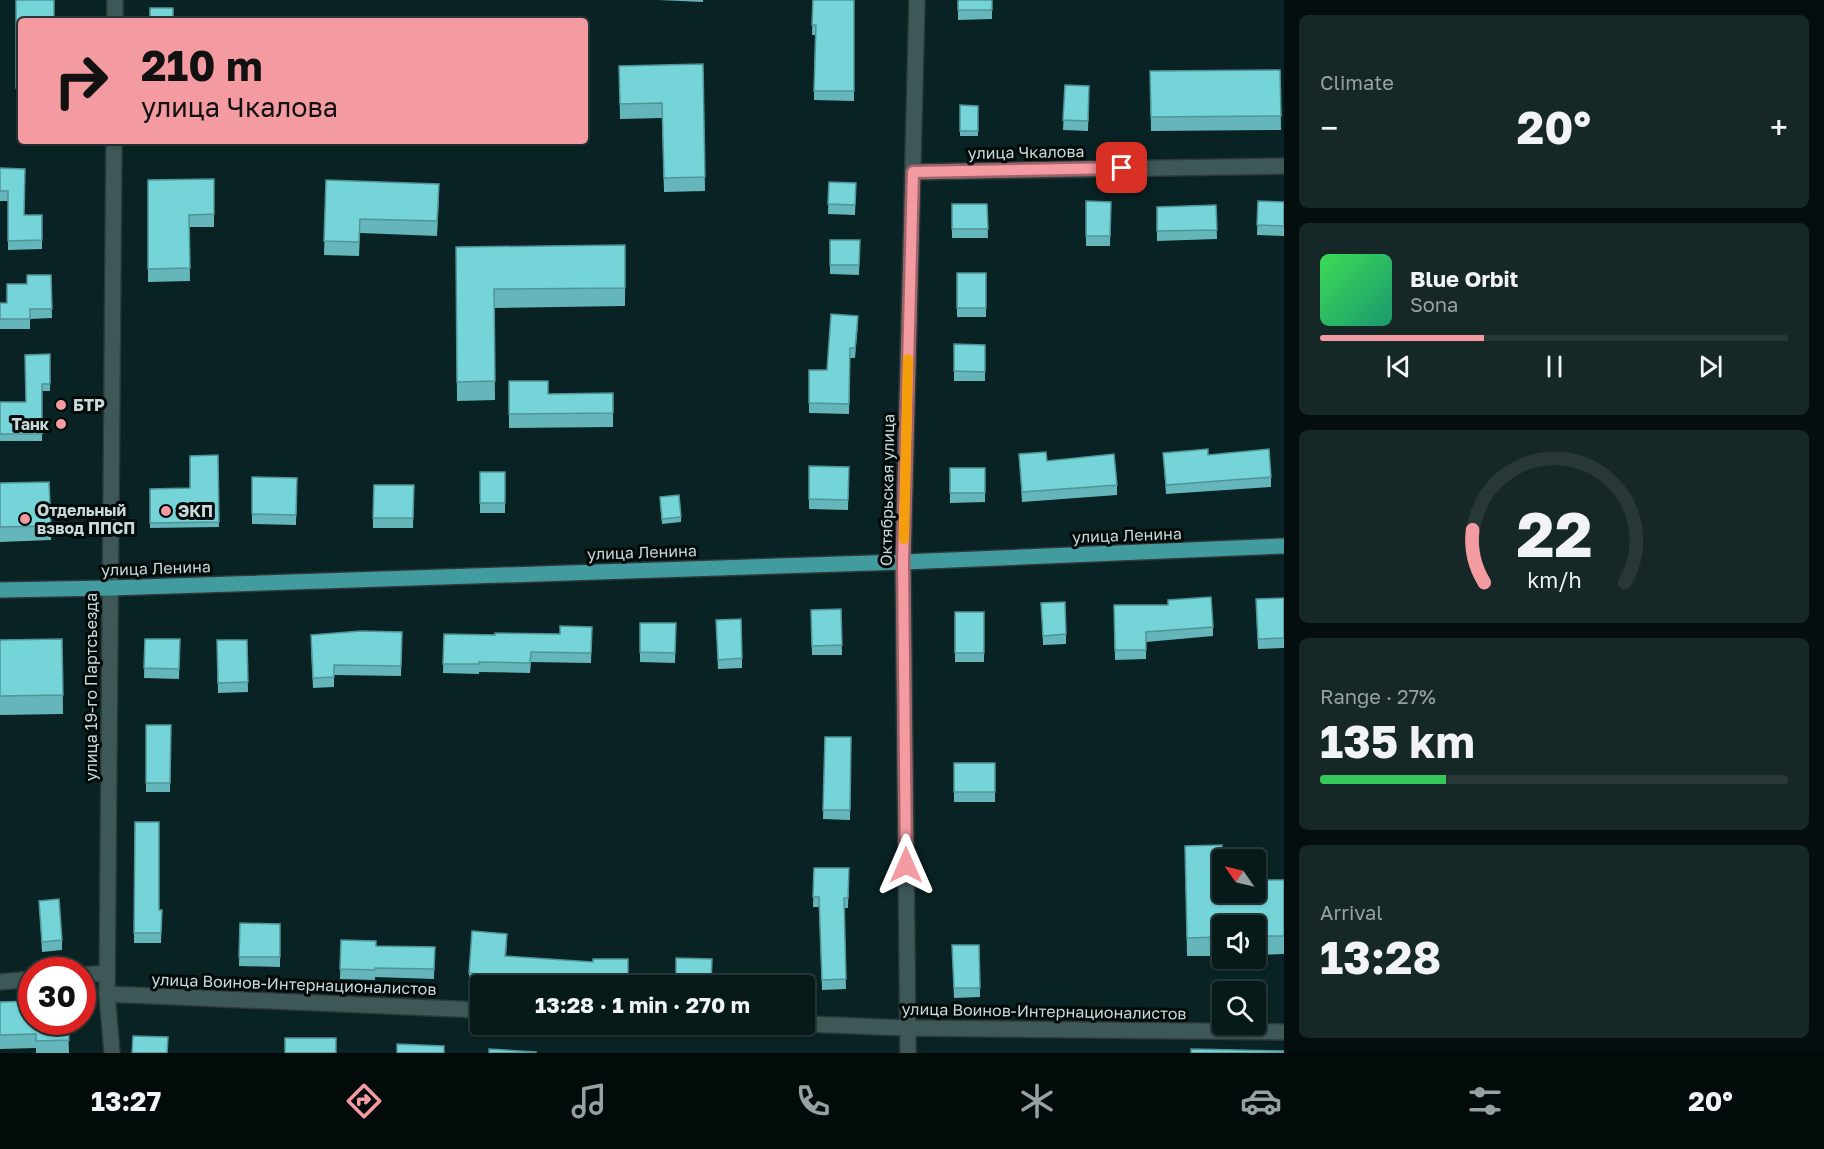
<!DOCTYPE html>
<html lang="en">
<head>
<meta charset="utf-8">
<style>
	body { margin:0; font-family:"Golos Text",sans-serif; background:#152727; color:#f1f3f6; height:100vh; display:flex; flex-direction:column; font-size:22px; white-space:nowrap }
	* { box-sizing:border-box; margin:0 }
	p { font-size:20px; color:#98a1a2 }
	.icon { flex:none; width:33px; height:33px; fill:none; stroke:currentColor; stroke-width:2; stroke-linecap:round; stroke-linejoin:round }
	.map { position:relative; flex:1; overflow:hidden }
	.panel { display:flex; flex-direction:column; gap:15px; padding:15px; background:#040e0e; width:540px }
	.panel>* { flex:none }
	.hud { position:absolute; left:18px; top:18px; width:570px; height:126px; border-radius:6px; box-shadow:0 2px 4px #0004,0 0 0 2px #283839; background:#f49aa1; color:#111; overflow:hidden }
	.needle { width:39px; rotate:304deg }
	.tools { position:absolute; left:1212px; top:849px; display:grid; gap:12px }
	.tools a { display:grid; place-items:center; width:54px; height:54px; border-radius:6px; background:#071a1a; box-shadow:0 2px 4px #0004,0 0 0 2px #283839; font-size:30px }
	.speed { position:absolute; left:18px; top:957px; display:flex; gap:12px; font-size:30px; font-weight:700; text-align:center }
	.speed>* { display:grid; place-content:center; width:78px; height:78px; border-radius:50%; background:#071a1a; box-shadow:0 2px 4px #0004,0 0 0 2px #283839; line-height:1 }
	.speed .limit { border:9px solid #d22; background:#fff; color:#111 }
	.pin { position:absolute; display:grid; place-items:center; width:51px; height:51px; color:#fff; margin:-26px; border-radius:12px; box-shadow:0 3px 9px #0006 }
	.me { position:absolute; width:66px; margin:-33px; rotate:0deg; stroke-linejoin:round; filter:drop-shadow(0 0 4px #0008) }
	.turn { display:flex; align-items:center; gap:21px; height:126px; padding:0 24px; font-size:27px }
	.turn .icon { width:78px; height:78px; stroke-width:2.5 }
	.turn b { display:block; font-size:42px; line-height:51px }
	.big { font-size:45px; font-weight:700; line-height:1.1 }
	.panel .widget { flex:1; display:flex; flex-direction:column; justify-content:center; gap:9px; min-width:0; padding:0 21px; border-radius:9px; background:#152727 }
	.panel .dial { align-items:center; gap:0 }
	.dial svg { height:156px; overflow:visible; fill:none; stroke:#283839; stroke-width:7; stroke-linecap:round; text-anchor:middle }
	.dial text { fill:#f1f3f6; stroke:none }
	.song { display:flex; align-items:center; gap:18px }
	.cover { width:72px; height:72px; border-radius:9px; background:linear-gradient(135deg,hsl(130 70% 55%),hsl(160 70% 35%)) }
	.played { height:6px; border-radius:3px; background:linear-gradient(90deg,#f49aa1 35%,#283839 35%) }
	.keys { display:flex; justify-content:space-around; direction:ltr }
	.heat { display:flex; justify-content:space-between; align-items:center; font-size:33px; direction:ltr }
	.charge { height:9px; border-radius:4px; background:linear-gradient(90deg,#34c759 27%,#283839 0) }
	.trip { position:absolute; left:470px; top:975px; width:345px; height:60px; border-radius:6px; background:#071a1a; box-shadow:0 2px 4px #0004,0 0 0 2px #283839; font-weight:700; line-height:60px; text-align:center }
	.tabs { display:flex; height:96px; justify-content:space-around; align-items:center; background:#030a0a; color:#98a1a2 }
	.tabs .icon { width:42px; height:42px }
	.tabs .on { color:#f49aa1 }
	.tabs b { font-size:27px; color:#f1f3f6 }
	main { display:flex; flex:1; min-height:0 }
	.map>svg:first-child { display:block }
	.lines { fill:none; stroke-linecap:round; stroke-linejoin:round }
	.minor-casing { stroke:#2c3839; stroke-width:18 }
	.major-casing { stroke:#2c3839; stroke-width:18 }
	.minor { stroke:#3e5858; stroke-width:15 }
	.major { stroke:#429c9f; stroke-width:15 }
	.wall { fill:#64b6ba }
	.building { fill:#74d4d8; stroke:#519497; stroke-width:1.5 }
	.route-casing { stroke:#9f6469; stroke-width:15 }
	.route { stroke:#f49aa1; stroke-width:10 }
	.slow { stroke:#f59e0b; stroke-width:10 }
	.poi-dot { fill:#f49aa1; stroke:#020a0a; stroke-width:2 }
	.labels { text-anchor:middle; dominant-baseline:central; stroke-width:6; stroke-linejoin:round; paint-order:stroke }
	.street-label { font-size:16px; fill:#c9d8d8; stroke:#020a0a }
	.poi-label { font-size:16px; font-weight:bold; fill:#c9d8d8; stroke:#020a0a; text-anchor:start }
</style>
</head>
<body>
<main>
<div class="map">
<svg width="1284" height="1053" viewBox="0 0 1284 1053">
	<rect width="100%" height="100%" fill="#092223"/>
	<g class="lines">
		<g class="minor-casing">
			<path id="minor" d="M115 21V0
				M913 172 1284 166
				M82 975 107 973
				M0 982 32 979
				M107 994 480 1010
				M804 1024 907 1028 1284 1032
				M112 1053 107 994 114 141
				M908 1053 903 562 917 0"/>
		</g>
		<g class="major-casing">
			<path id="major" d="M0 590 109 588 903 562 1284 546"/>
		</g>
		<use href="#minor" class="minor"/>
		<use href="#major" class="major"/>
	</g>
	<path class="wall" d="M16 0 21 21V98H16Z
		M658 0H703V2Z
		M813 0H854V101L814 100 815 35H812Z
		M958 0H992V19L958 20Z
		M703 64 705 191 664 192 662 118 620 119 619 66Z
		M1280 70 1281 130 1151 131 1150 71Z
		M1065 85 1089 86 1088 131 1063 130Z
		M960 105 978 106V136H960Z
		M0 168 24 215H42V249L8 250V201H0Z
		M214 179V227H189L190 281 148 282V180Z
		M326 180 439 198 437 236 360 233 359 256 324 255Z
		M829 182 856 183 855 215 828 214Z
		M1086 201 1111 202 1110 246H1086Z
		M1258 201 1284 202V236L1257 235Z
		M952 204H987L988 238H952Z
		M1216 205 1217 239 1157 241V207Z
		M860 240 859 275 830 274V265Z
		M625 245V306L494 308 495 400 457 401 456 247Z
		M957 273H986V317H957Z
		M51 275 52 318 30 319V329H0V303H7L27 284Z
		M858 325 855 358H850L849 414 809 413V370H827Z
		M954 344 985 345V381H954Z
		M50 354V391H42V441H0V402H26Z
		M509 381 548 394 613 393V427L509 428Z
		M1163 453 1208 455 1271 477V487L1166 494Z
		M1019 454 1047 461 1117 485V495L1022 502Z
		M218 455 219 527 150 528V489L190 488Z
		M809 466 849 467 848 510 809 509Z
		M950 468H985V502L950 503Z
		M480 472H505V513H480Z
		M252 477 297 478 296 525 252 524Z
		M0 483 51 526V540L0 542Z
		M414 485 413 528H373V518Z
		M660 502 681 517V522L662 524Z
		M1284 598V648L1258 649 1256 609Z
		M1041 603 1066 634V644L1043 645Z
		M1114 605 1213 627V636L1146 642V659L1115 660Z
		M841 609 842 655H812L811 610Z
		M955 612H984V662H955Z
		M716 620 742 658V668L718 669Z
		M640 623H676L675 663 640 662Z
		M592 627 591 663 531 662 530 673 479 672V674L443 673 444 634 495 635 560 634Z
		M402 632 401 676 334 675V687L313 688 311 645Z
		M62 639 63 714 0 715V640Z
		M145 639H180L179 679 144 678Z
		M217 640H247L248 692 218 693Z
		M146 725H171L170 792H146Z
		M825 737H851L850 820 823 819Z
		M954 763H995V802H954Z
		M135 822 159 910H162L161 943H134Z
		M1185 846 1222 892 1284 880V954L1256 955V926H1222V956H1187Z
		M814 868H849L848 908H844L846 989 822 990 819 907H813Z
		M39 901 62 940V950L42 952Z
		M240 923 280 924V967L239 966Z
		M341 940 376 946 435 947 434 979 375 977V980L340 979Z
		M507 944 506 956 628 986H503L469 983V973Z
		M952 945H979L980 997 954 998Z
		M0 1002 68 1022 69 1053H36V1048L0 1049Z"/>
	<path class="building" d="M16 0H54V21H21V88H16Z
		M813 0H854V91H814L816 25H812Z
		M958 0H992V10H958Z
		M150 8H173V21H150Z
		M703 64 705 177 664 178 662 103 620 104 619 66Z
		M1280 70 1281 116 1151 117 1150 71Z
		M1065 85 1089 86 1088 121 1063 120Z
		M960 105 978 106V131H960Z
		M0 168 25 169 24 215H42V240L8 241V191H0Z
		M214 179V214L189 215 190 268 148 269V180Z
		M326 180 439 184 437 221 360 219 359 242 324 241Z
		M829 182 856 183 855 205 828 204Z
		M1086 201 1111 202 1110 236H1086Z
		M1258 201 1284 202V226L1257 225Z
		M952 204H987L988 229H952Z
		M1216 205 1217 230 1157 231V207Z
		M830 240H860L859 265H830Z
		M625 245V288L494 289 495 381 457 382 456 247Z
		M957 273H986V308H957Z
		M27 275H51L52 309H30V319H0V303H7V284H27Z
		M831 314 858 316 855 348H850L849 404 809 403V370H827Z
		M954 344 985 345V372L954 371Z
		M50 354V384H42V434H0V402H26L25 355Z
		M509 381H548V394L613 393V413L509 414Z
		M1208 449V455L1269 449 1271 477 1166 485 1163 453Z
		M1046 452 1047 461 1114 454 1117 485 1022 492 1019 454Z
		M218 455 219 522 150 523V489L190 488V456Z
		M809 466 849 467 848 500 809 499Z
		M950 468H985V493H950Z
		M480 472H505V503H480Z
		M252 477 297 478 296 515 252 514Z
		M49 482 51 526 0 527V483Z
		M374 485H414L413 518H373Z
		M679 495 681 517 662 519 660 497Z
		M1211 597 1213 627 1146 632V650H1115L1114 605H1168V600Z
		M1284 598V638L1258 639 1256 599Z
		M1065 602 1066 634 1043 636 1041 603Z
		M841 609 842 645 812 646 811 610Z
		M955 612H984V653H955Z
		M741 619 742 658 718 660 716 620Z
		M640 623H676L675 653 640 652Z
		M560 626 592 627 591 653 531 652 530 663 479 662V664H443L444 634 495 635V633L560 634Z
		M361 631 402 632 401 666 334 665V677L313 678 311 635Z
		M62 639 63 695 0 696V640Z
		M145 639H180L179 669 144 668Z
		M217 640H247L248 682 218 683Z
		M146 725H171L170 783H146Z
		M825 737H851L850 810H823Z
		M954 763H995V792H954Z
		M135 822H159V910H162L161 933H134Z
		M1222 845V892H1256V880H1284V936H1256V926H1222V937L1187 938 1185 846Z
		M814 868H849L848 898H844L846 979 822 980 819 897H813Z
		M59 899 62 940 42 942 39 901Z
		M240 923 280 924V957H239Z
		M472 931 507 934 505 956 593 962V959H628V986H592V984L469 973Z
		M341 940 376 941V946L435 947 434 969 375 968V970L340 969Z
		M952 945H979L980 988H954Z
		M676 958 712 959 711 986H676Z
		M32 1001V1022H68L69 1040 36 1041V1034L0 1035V1002Z
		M133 1036 168 1037 167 1053H132Z
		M285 1038H336V1053H285Z
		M397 1044 444 1046V1053H397Z
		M489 1049 536 1052V1053H489Z
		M1191 1049 1284 1051V1053H1191Z"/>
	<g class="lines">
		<g class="route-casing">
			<path id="route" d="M906 865 903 562 913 172 1122 168"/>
		</g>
		<use href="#route" class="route"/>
		<path class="slow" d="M904 539 908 359"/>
	</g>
	<g class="poi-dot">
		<circle cx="61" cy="405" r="6"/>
		<circle cx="61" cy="424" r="6"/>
		<circle cx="166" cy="511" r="6"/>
		<circle cx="25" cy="519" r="6"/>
	</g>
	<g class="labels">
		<g class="street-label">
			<text transform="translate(1026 152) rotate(-1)">улица Чкалова</text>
			<text transform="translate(887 490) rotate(-89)">Октябрьская улица</text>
			<text transform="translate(1127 535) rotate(-2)">улица Ленина</text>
			<text transform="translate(642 552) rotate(-2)">улица Ленина</text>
			<text transform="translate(156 568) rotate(-2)">улица Ленина</text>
			<text transform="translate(91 687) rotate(-90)">улица 19-го Партсъезда</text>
			<text transform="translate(294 984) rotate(2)">улица Воинов-Интернационалистов</text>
			<text transform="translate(1044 1011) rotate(1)">улица Воинов-Интернационалистов</text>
		</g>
		<g class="poi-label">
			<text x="73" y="405">БТР</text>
			<text x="49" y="424" text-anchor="end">Танк</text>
			<text x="37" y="510">Отдельный<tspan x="37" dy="18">взвод ППСП</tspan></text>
			<text x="178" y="511">ЭКП</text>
		</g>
	</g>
</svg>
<div class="tools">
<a><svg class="needle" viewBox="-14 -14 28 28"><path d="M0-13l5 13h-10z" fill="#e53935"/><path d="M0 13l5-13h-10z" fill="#98a1a2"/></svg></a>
<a><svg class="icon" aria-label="sound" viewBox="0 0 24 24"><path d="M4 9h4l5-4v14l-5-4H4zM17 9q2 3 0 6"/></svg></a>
<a><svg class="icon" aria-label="search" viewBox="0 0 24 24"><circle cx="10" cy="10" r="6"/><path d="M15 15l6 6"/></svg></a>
</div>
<div class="speed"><div class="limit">30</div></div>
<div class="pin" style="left:1122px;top:168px;background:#d93025"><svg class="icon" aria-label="arrive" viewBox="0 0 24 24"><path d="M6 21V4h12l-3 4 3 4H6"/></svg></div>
<svg class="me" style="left:906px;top:865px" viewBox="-20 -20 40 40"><path d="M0-17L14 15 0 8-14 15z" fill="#f49aa1" stroke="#fff" stroke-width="4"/></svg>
<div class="trip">13:28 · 1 min · 270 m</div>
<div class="hud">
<div class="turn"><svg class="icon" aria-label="right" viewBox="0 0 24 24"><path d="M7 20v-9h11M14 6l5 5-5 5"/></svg><div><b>210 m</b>улица Чкалова</div></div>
</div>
</div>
<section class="panel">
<div class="widget"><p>Climate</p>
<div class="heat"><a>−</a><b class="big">20°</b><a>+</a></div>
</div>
<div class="widget">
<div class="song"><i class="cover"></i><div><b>Blue Orbit</b><p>Sona</p></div></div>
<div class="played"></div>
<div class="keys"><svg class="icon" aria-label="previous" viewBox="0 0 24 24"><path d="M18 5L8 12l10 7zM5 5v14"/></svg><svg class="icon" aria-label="pause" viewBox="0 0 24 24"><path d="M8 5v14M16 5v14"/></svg><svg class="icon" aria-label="next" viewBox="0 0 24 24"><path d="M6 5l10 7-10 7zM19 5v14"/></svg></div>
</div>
<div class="widget dial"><svg viewBox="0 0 100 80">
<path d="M14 69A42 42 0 1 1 86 69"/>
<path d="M14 69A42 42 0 0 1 8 42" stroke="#f49aa1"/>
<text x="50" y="56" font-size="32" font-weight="700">22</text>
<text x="50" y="72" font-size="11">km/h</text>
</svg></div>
<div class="widget"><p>Range · 27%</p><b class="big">135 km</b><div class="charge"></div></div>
<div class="widget"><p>Arrival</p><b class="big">13:28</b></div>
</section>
</main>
<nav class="tabs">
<b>13:27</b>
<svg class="icon on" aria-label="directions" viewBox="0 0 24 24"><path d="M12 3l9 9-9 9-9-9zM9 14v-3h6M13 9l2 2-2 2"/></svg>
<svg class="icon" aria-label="music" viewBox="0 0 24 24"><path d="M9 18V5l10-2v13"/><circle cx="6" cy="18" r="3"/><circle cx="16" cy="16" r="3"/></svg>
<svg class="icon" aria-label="phone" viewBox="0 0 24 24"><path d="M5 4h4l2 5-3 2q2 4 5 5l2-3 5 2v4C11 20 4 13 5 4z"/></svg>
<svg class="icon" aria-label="climate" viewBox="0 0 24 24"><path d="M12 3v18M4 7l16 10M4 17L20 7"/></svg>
<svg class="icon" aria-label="car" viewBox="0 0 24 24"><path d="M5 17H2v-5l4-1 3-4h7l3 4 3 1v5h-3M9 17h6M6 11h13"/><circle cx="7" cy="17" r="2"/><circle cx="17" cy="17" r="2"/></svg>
<svg class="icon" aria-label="filters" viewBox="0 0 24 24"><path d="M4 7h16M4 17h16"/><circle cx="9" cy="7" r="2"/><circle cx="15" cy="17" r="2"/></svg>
<b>20°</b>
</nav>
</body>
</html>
